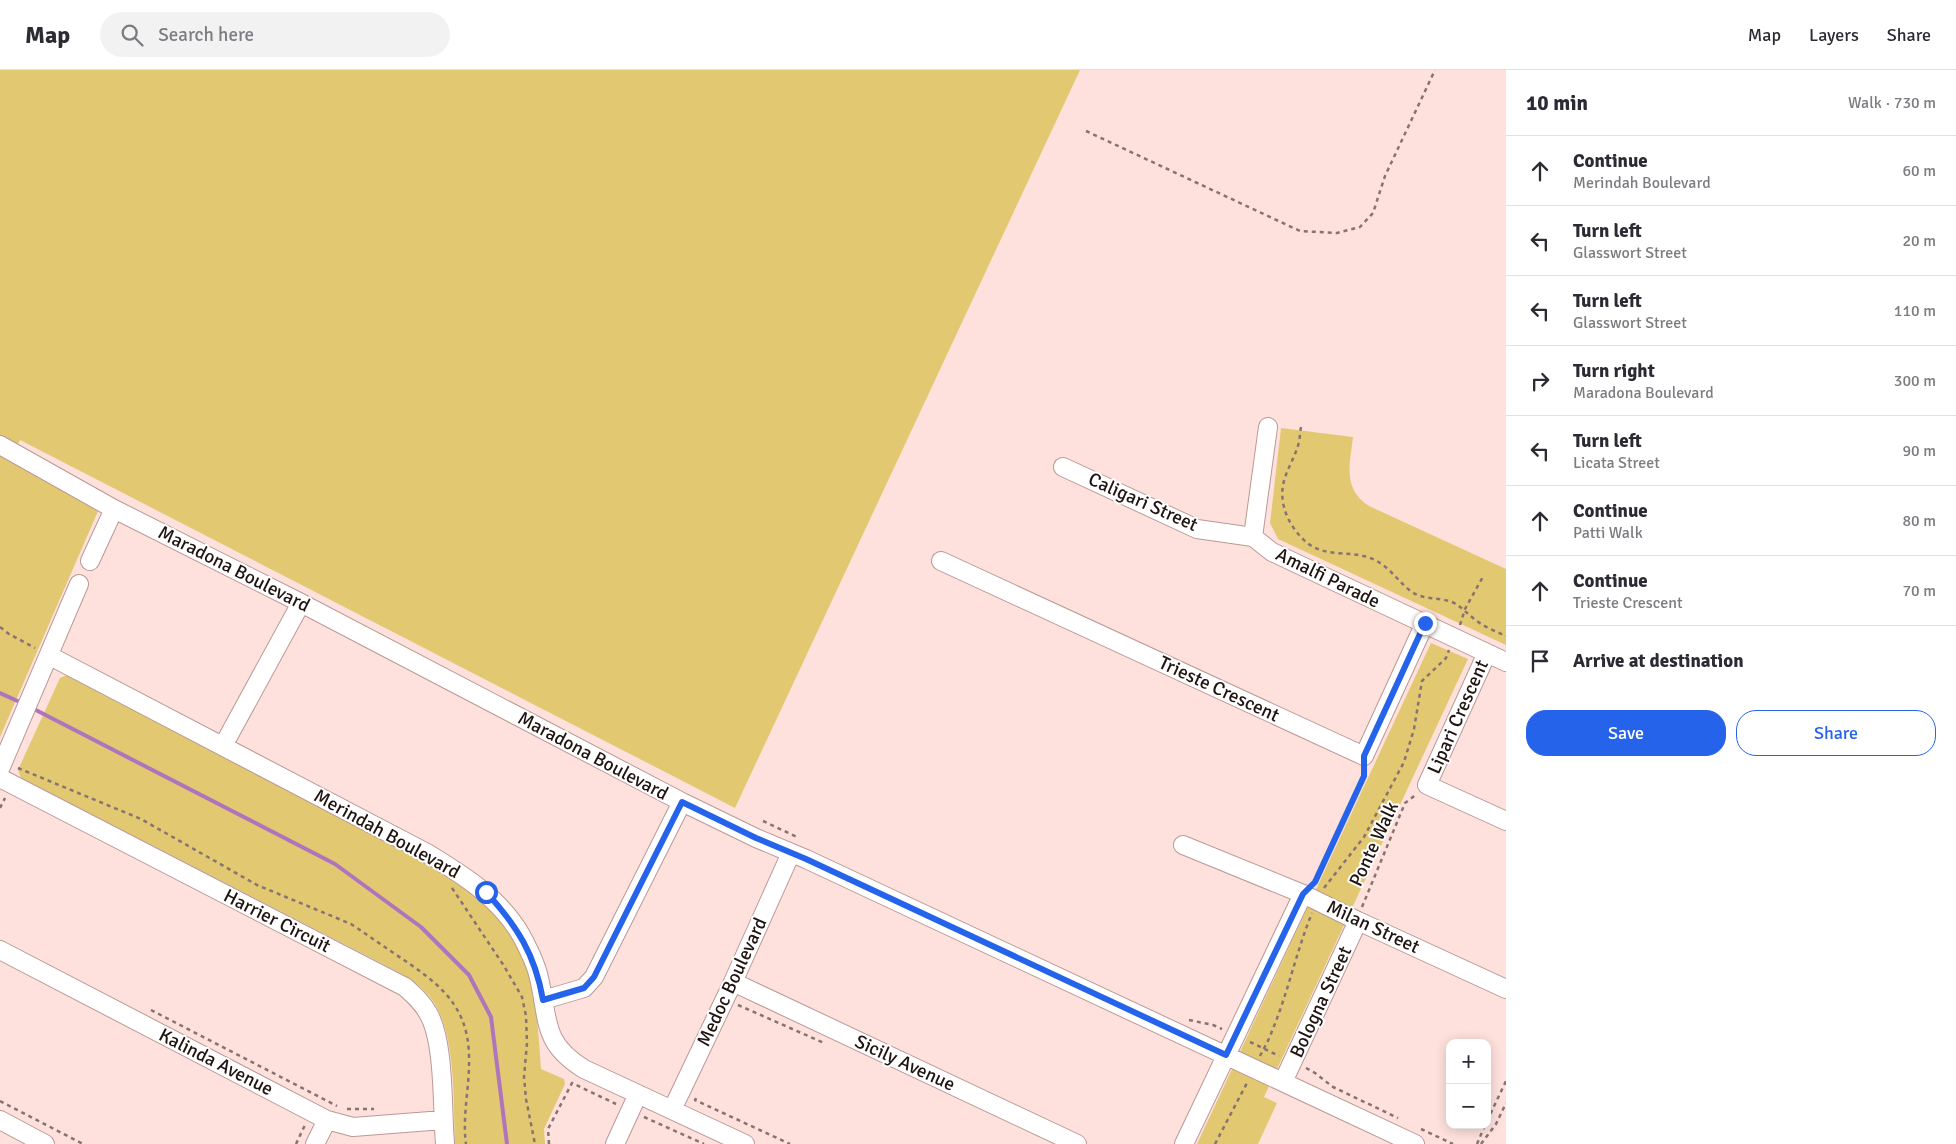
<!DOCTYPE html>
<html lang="en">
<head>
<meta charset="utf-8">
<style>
	:root { --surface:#fff; --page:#f2f2f3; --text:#2b2b33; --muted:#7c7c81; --line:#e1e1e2; --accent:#2563eb }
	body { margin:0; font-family:Signika,sans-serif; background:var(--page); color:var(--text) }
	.controls { position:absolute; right:15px; bottom:15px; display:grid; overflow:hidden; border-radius:10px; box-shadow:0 2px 12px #0003 }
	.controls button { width:45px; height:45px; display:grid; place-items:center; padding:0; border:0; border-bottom:1px solid var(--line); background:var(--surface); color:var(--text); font:25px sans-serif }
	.stop { position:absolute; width:15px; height:15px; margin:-11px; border:4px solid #2563eb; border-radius:50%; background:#fff }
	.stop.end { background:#2563eb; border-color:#fff; box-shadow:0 1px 5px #0008 }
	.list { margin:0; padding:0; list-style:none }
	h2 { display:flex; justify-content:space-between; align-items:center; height:65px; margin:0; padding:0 20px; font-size:21px }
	h2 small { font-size:16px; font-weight:400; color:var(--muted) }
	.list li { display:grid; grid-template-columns:32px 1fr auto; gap:15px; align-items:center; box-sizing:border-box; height:70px; padding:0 20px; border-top:1px solid var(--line) }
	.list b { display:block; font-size:19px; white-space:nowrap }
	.list p { margin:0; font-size:16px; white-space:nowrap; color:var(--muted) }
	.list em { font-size:16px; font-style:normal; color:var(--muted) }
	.actions { display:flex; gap:10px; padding:15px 20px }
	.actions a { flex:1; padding:11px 0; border:1px solid var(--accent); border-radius:20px; text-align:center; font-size:18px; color:var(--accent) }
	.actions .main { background:var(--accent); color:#fff }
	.icon { flex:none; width:28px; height:28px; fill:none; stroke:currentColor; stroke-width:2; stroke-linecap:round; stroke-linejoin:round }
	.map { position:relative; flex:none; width:1506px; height:1074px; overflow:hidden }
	header { display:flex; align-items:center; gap:30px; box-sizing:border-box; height:70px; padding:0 25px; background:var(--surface); border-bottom:1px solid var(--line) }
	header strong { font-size:24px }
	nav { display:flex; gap:28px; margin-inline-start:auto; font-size:18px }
	.search { width:350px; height:45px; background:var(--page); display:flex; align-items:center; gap:12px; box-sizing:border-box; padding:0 18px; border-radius:28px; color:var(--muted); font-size:19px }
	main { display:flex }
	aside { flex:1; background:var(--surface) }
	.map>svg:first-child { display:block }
	.green { fill:#e3c872 }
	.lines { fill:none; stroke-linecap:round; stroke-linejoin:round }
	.stream { stroke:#ae75bd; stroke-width:4 }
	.minor-casing { stroke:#ba9995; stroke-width:20 }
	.path { stroke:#877370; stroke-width:2.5; stroke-dasharray:4 4; stroke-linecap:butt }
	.minor { stroke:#fff; stroke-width:18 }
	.route { stroke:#2563eb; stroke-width:6 }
	.labels { text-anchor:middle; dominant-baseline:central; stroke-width:4; stroke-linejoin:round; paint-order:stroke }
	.street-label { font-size:19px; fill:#201412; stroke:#fff }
</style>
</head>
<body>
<header>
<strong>Map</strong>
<div class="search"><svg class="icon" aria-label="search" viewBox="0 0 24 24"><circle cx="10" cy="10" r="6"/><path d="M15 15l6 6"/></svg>Search here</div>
<nav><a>Map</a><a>Layers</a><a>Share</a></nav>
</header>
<main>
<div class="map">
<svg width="1506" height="1074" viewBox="0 0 1506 1074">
	<rect width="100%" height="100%" fill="#fee1dd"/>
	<!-- green -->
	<path class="green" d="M0,0H1080L735,738L20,370L14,383L102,432L0,667Z
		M1281,358L1353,367C1350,394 1342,418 1369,436L1506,499V575L1278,469L1270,453Z
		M1431,573L1468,589L1264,1027L1277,1033L1258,1074H1197Z
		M67,605L450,802C464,814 488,831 499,845C535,892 537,942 541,999L564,1009L565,1014L544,1059L545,1074H455C453,1033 457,960 430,927C418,912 400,903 383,894L21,708L18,700L60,608Z"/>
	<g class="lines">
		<!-- stream -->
		<path class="stream" d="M0,623L22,633
			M30,637L335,794L421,857L469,905L491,947L507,1074"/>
		<defs>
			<path id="minor" d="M1268,357L1253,467L1272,482L1506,592
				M0,375L114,439L301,533L682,732L756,768L806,789L1415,1074
				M1063,397L1197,459L1253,467
				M90,491L114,439
				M941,491L1364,686L1425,553
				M1487,583L1427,715L1506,751
				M50,586L427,783C463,805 500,828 521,865C528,878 536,893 539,908C549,951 542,973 584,999L745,1074
				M223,676L301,533
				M0,699L79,514
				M0,708L405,917C414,925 422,932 428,943C445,971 442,1040 445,1074
				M1183,775L1303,824L1358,851L1506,919
				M0,880L327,1050L353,1057L443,1050
				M733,912L1077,1074
				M543,930L584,918L594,907L682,732
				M1283,1012L1358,851
				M672,1040L733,912L791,783
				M0,1050L45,1074
				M315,1074L327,1050
				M615,1074L638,1024
				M1184,1074L1303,824"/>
		</defs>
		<!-- minor casing -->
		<use href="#minor" class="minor-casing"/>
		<!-- path -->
		<path class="path" d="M1086,61L1300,161L1337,163L1360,157L1373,143L1385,106L1435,0
			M1301,357C1300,362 1300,367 1299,372C1293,396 1277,409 1284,437C1287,450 1296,463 1306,472C1326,489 1353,479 1375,490C1392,499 1398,512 1412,522C1423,530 1439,527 1452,532C1461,536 1465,542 1473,548C1482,556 1495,561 1506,566
			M1460,555L1465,539L1484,505
			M0,557L9,564L35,578
			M18,698L141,749L257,815L351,854C366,864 380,874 395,884C435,911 468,932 469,986C470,1016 462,1045 466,1074
			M0,738L5,728
			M763,751L797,767
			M1314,813L1364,706V700
			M452,818L504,896L522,927L526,946L527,973L524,1007L526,1029L535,1074
			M1324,818L1364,767L1404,692L1414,659L1422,611L1446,588L1449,580
			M1362,837L1405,733L1417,724
			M738,935L824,973
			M151,940L337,1036
			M1189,950L1213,955L1222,959
			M1250,972L1279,986
			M1260,986C1264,978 1269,970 1272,961C1288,923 1296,882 1312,843
			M1306,998L1315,1003L1333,1017L1398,1048
			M696,1028L695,1030L790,1074
			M0,1031L83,1074
			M347,1039H374
			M644,1047L704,1074
			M1487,1051L1506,1011
			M1421,1059L1453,1074
			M296,1074L305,1055
			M549,1074L548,1059L572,1013L616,1034
			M1215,1074L1248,1011
			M1477,1074L1485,1055
			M1481,1074L1496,1054L1506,1033"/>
		<!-- minor -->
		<use href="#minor" class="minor"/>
	</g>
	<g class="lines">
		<!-- route -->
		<path class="route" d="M486,822C517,856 535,884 543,930L584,918L594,907L682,732L756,768L806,789L1226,985L1303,824L1315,812L1364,706V686L1425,553"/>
	</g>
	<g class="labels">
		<!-- street labels -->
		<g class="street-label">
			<text transform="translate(1143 432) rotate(24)">Caligari Street</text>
			<text transform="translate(234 499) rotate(27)">Maradona Boulevard</text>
			<text transform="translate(1328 508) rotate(26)">Amalfi Parade</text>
			<text transform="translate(1219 619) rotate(25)">Trieste Crescent</text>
			<text transform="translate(1458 647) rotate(-66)">Lipari Crescent</text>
			<text transform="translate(593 686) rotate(28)">Maradona Boulevard</text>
			<text transform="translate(387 764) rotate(29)">Merindah Boulevard</text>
			<text transform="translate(1374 774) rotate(-65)">Ponte Walk</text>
			<text transform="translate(277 851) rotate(27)">Harrier Circuit</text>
			<text transform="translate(1373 857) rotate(25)">Milan Street</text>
			<text transform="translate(732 912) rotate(-65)">Medoc Boulevard</text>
			<text transform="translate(1321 932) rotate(-65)">Bologna Street</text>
			<text transform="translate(216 992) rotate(27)">Kalinda Avenue</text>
			<text transform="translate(905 993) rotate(25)">Sicily Avenue</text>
		</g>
	</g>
</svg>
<div class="controls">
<button>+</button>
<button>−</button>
</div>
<div class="stop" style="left:486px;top:822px"></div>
<div class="stop end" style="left:1425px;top:553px"></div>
</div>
<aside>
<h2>10 min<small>Walk · 730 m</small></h2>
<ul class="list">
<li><svg class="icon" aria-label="ahead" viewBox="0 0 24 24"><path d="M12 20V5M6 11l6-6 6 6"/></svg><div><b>Continue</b><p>Merindah Boulevard</p></div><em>60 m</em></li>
<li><svg class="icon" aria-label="left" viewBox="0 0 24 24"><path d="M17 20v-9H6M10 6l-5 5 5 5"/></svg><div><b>Turn left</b><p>Glasswort Street</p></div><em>20 m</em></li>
<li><svg class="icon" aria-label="left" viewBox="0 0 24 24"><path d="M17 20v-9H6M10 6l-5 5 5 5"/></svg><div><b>Turn left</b><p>Glasswort Street</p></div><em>110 m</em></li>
<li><svg class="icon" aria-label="right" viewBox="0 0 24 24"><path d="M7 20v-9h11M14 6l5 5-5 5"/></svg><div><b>Turn right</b><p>Maradona Boulevard</p></div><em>300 m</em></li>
<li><svg class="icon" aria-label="left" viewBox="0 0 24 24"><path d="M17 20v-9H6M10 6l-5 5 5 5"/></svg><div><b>Turn left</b><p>Licata Street</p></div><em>90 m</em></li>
<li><svg class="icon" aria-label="ahead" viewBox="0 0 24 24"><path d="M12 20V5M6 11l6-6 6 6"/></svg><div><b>Continue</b><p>Patti Walk</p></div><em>80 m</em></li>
<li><svg class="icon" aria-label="ahead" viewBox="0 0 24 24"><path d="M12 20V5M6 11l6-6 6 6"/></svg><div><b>Continue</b><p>Trieste Crescent</p></div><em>70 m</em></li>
<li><svg class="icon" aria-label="arrive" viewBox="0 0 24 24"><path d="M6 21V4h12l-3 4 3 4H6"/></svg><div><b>Arrive at destination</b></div></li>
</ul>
<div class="actions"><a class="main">Save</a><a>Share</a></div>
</aside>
</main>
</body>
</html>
